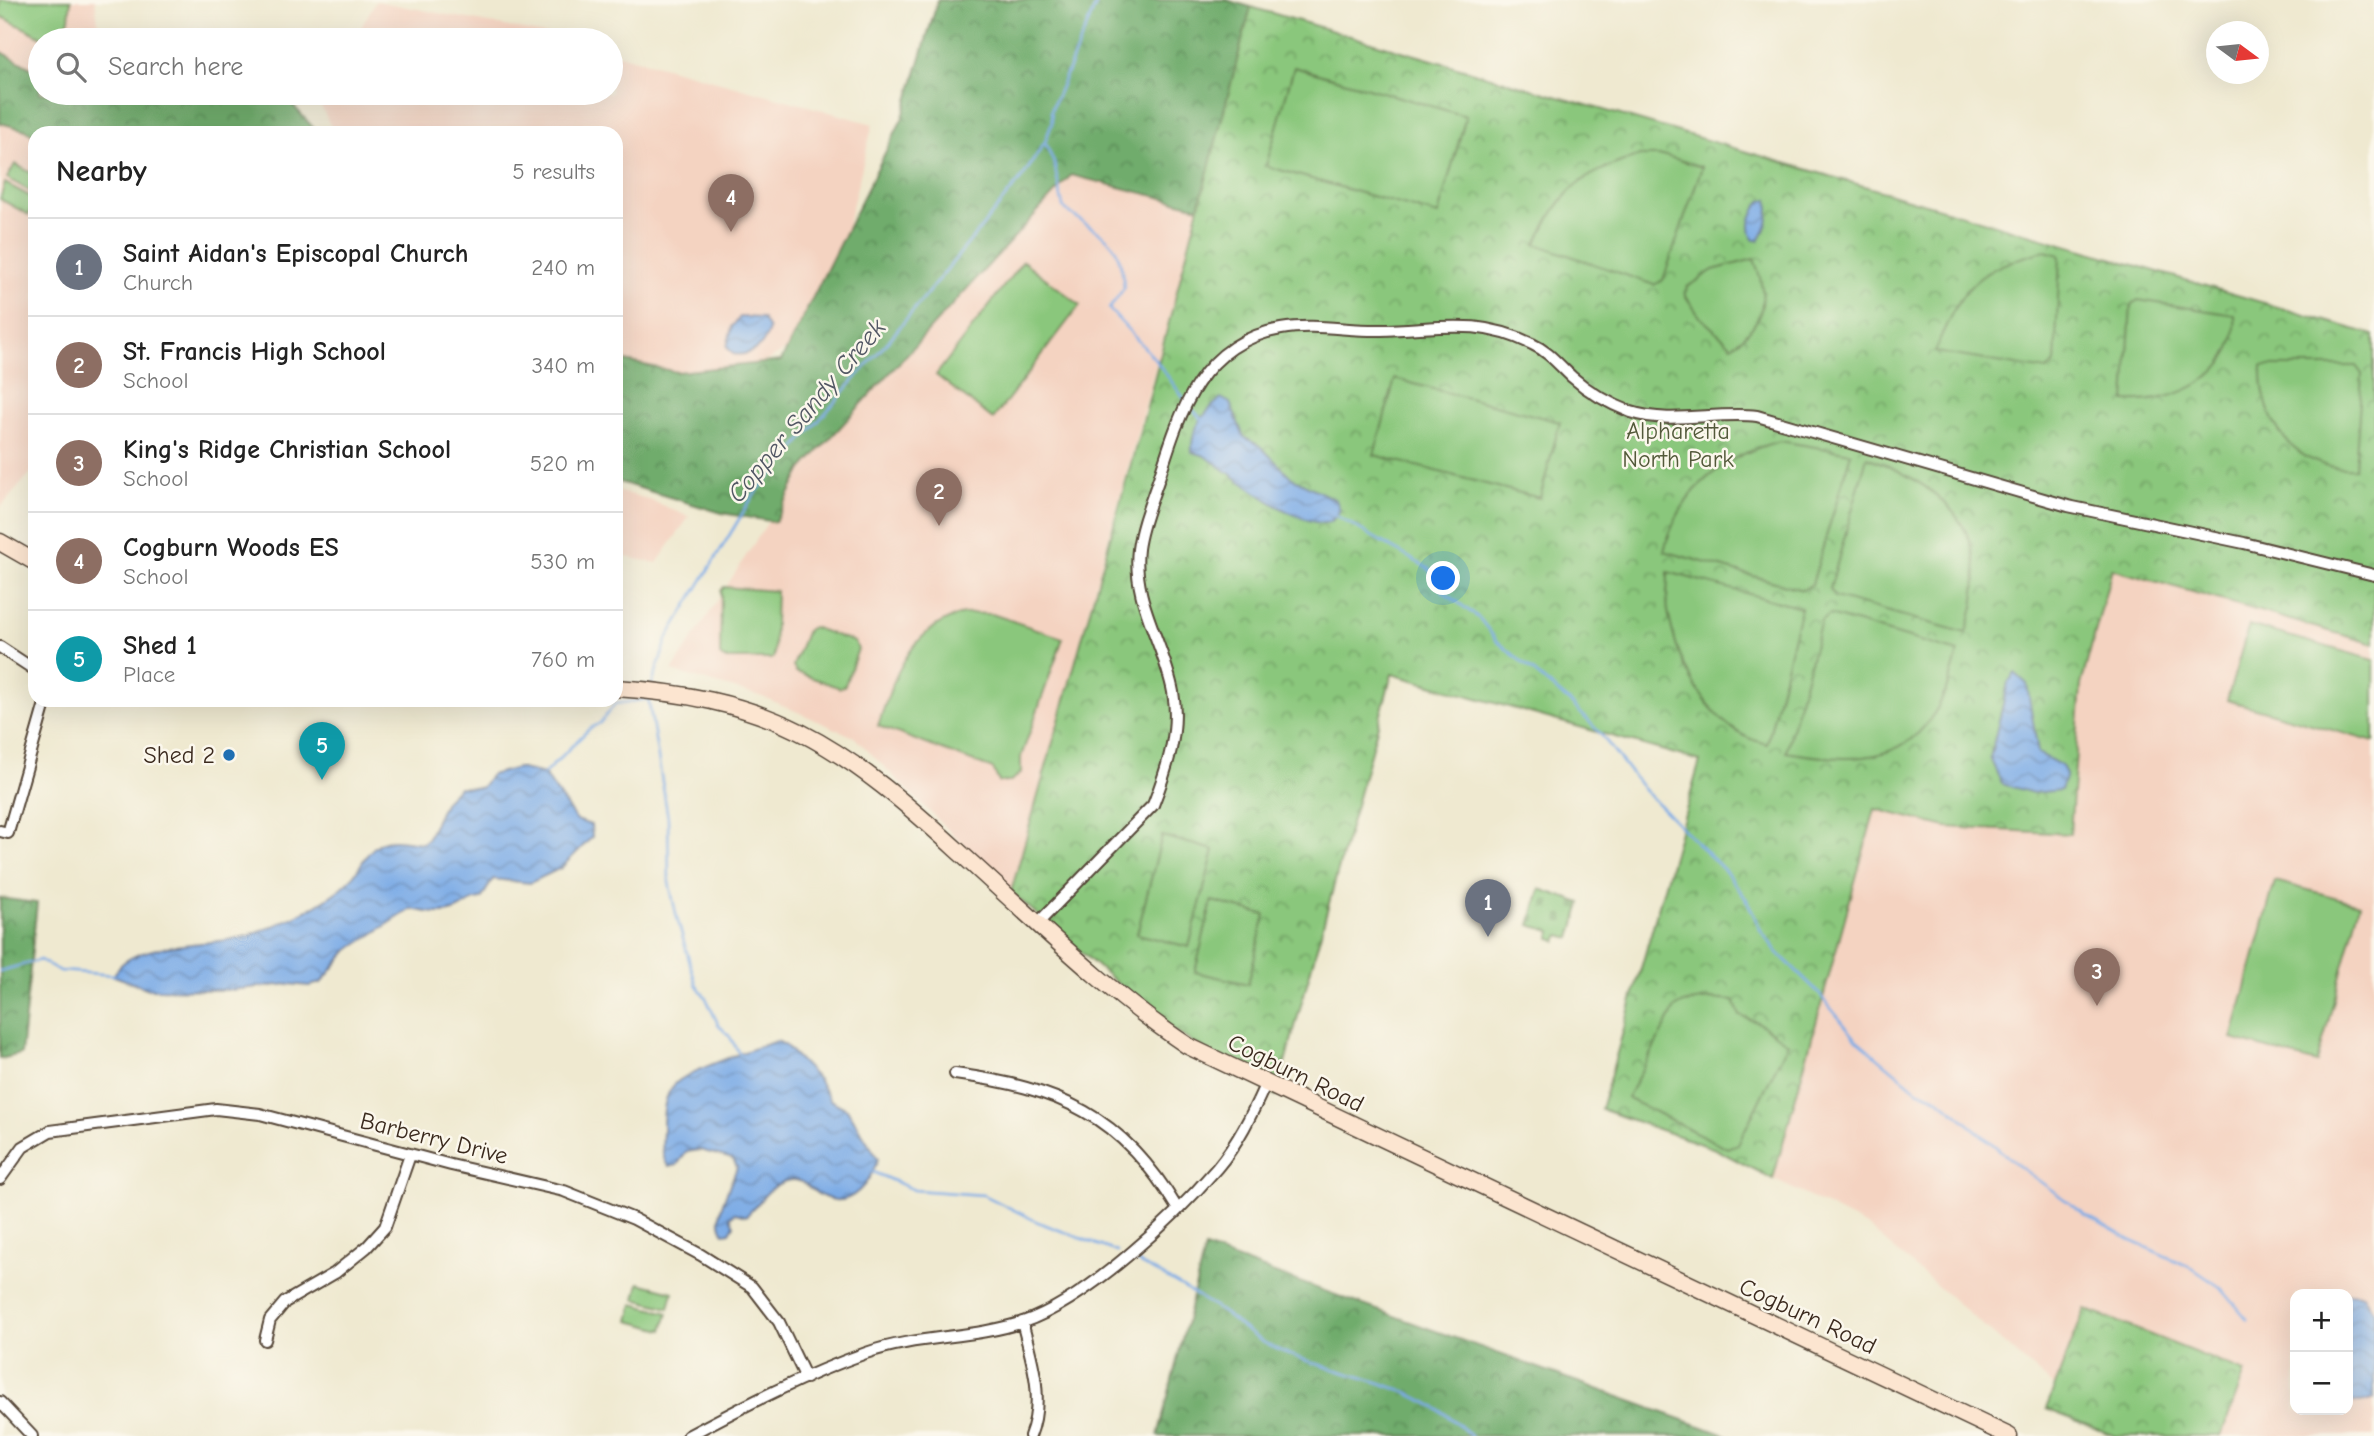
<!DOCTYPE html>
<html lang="en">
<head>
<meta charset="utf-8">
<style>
	:root { --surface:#fff; --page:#f6f6f6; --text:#222; --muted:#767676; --line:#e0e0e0; --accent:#1f6fb2 }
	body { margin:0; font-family:"Comic Neue",sans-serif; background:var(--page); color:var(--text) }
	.controls { position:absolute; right:21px; bottom:21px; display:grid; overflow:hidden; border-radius:14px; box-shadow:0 7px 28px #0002 }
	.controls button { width:63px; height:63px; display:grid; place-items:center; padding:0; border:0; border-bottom:2px solid var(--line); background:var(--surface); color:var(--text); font:35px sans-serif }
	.compass { position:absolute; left:2206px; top:21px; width:63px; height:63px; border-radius:50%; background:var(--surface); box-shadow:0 7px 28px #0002; rotate:105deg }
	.you { position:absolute; left:1444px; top:579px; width:24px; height:24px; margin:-18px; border:5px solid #fff; border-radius:50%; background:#1a73e8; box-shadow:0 0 0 10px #1a73e833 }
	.badge { display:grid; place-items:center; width:46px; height:46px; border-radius:50%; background:var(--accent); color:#fff; font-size:23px; font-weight:700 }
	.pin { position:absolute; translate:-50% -58px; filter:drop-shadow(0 2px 4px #0008) }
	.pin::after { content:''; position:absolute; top:37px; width:24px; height:21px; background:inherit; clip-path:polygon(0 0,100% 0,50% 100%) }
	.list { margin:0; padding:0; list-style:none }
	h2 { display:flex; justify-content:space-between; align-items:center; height:91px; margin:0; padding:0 28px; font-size:30px }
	h2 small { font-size:23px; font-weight:400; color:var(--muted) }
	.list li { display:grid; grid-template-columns:46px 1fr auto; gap:21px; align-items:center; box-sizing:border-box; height:98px; padding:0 28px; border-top:2px solid var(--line) }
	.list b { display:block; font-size:26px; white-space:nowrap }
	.list p { margin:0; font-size:23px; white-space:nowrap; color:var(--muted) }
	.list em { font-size:23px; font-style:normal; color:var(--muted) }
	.icon { flex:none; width:38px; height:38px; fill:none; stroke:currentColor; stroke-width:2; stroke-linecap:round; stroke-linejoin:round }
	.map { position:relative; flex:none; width:2374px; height:1436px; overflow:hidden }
	.search { position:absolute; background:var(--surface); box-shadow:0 7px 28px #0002; left:28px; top:28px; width:595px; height:77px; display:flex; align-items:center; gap:18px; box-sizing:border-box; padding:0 24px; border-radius:38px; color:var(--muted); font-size:26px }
	.panel { position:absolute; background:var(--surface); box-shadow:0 7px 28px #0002; left:28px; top:126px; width:595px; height:581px; border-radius:21px }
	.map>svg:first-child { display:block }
	.built { fill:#f4d3c1; fill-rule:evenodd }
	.forest { fill:url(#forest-crowns); stroke:#556b45; stroke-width:2 }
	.cemetery { fill:url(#cemetery-stones); stroke:#62784d; stroke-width:2 }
	.park { fill:url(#park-crowns); stroke:#62784d; stroke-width:2 }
	.pitch { fill:#8ac77c; stroke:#62784d; stroke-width:2 }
	.water { fill:url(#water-waves); stroke:#5c6a82; stroke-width:2 }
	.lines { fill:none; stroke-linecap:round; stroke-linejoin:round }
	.stream { stroke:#7cabe6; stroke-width:2.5 }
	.street-casing { stroke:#564739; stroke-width:14 }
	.secondary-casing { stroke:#564739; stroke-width:19 }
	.street { stroke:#fff; stroke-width:10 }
	.secondary { stroke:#fce5d0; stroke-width:16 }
	.poi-dot { fill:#1f6fb2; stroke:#fbf7ec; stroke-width:2.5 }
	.labels { text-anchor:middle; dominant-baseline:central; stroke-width:5; stroke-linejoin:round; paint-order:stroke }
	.park-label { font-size:24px; fill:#53593a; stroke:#fbf7ec }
	.poi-label { font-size:24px; fill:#3b2a1e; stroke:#fbf7ec; text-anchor:end }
	.street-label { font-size:24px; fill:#3b2a1e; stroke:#fbf7ec }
	.water-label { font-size:26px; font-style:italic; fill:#525764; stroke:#fbf7ec }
</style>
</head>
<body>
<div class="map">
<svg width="2374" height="1436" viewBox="0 0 2374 1436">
	<defs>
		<pattern id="forest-crowns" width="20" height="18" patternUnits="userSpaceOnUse" patternTransform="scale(1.75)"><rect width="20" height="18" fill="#6fac6c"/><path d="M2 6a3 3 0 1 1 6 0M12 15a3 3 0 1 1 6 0" fill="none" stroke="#5c8c58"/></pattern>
		<pattern id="cemetery-stones" width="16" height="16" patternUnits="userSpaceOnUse" patternTransform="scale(1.75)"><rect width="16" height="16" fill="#8ac77c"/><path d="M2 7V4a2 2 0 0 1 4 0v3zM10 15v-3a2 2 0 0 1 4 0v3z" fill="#72a265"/></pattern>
		<pattern id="park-crowns" width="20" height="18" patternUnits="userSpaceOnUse" patternTransform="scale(1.75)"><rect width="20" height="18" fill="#8ac77c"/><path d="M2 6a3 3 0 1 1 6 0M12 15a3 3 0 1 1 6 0" fill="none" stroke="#72a265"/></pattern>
		<pattern id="water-waves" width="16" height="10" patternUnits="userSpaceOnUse" patternTransform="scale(1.75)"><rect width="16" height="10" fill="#7cabe6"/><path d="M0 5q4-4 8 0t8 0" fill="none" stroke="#678bba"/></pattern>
	</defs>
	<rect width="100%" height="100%" fill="#fbf7ec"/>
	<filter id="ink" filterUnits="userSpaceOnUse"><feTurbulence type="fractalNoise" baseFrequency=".0143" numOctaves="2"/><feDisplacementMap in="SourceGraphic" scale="14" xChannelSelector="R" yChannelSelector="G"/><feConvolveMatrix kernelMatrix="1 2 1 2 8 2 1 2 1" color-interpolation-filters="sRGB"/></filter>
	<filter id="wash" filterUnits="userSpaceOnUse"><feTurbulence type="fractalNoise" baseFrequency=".00686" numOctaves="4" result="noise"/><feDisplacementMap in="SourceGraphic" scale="28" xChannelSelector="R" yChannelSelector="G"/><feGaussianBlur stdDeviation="1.57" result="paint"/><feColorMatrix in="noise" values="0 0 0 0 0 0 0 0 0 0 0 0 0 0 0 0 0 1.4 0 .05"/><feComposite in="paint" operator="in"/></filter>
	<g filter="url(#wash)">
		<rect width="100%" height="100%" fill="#efe9d0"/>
		<!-- built -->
		<path class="built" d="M0,0H95L100,40H40V93L35,133V468L0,508Z
			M376,1L549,35L569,40H354Z
			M611,52L873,124L820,332L704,394L616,369V133H334L319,102L324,93H611Z
			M1071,175L1199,207L1011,892L854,737L766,698L672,671L804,466Z
			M616,491L648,499L689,517L657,563L616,555Z
			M2112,569L2374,644V1436H2112L1867,1226L1773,1179L1875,808L1946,827L2070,834L2081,685ZM2295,1294H2348V1410H2295Z"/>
		<!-- forest -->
		<path class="forest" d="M938,0H1226L1251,7L1199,207L1071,175L802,469L775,522L722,513L616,481V359L677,372L781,361L903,117Z
			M0,51L40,73V93H282L318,133H35V137L26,130L0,123Z
			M0,898L37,903L21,1054L0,1059Z
			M1205,1248L1728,1436H1158Z"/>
		<!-- cemetery -->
		<path class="cemetery" d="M1540,889L1581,903L1571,938L1560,935L1557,941L1550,938L1551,931L1530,925Z"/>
		<!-- park -->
		<path class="park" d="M1251,7L2374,335V644L2112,569L2081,685L2070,834L1946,827L1875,809L1773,1179L1715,1149L1601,1109L1700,761L1392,674L1276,1096L1167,1026L1011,892L1146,410Z
			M2085,1309L2245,1372L2221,1436H2115L2046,1409Z"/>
		<!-- pitch -->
		<path class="pitch" d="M0,0H71L69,19L61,40H48L0,16Z
			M1294,67L1466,116L1438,215L1266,166Z
			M1638,156H1666L1702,167L1663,280L1654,285L1536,244C1564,187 1579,176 1638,156Z
			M15,164L35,175V194L7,178Z
			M5,183L35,199L29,215L0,199Z
			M2045,251L2060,255L2055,363L2047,370L1935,352C1960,287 1976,268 2045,251Z
			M1754,259C1769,297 1766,322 1732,346L1700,317L1685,295L1687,287L1713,270Z
			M1023,261L1080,305L993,419L936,375Z
			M2138,300L2235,315C2240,376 2175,404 2125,401L2131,305Z
			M2262,366H2356L2362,374L2355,468C2295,471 2260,422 2262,366Z
			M1395,379L1560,422L1540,498L1374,455Z
			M1780,441L1851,453L1812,584L1803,590L1664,551C1680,490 1722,456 1780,441Z
			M1867,457C1953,490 1997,539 1966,633L1835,597L1830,589Z
			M1668,572L1801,608L1767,744C1710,732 1677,663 1668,611C1666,599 1668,585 1668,572Z
			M724,587L776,591L774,656L772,659H724L720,656L721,591Z
			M992,614L1063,638L1021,757V773L1009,782H999L993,769L878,726C893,680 908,631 959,615C969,612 982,614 992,614Z
			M1830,615L1958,652C1933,754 1884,769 1786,752L1821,621Z
			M2249,625L2374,660V742L2227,700Z
			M812,627L855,642L858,649L845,685L840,688L796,672L793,666L807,630Z
			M1162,836L1214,850L1189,947L1137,934Z
			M2275,881L2360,904L2317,1063L2232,1039Z
			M1212,901L1265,915L1248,984L1195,972Z
			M1709,999L1734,1001L1740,1016L1757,1022L1788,1043L1738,1144L1727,1148L1627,1098L1675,1008L1684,1003Z
			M639,1283L673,1292L669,1308L635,1299Z
			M633,1304L668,1313L663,1330L629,1321Z"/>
		<!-- water -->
		<path class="water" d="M1768,199C1771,215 1767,228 1759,241L1753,239C1746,224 1752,213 1761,201Z
			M740,317L762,318L769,329C766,345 750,357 733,354L727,347L732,327Z
			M1221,398L1230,403L1244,437L1260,446L1292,478L1336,500L1340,510C1336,516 1332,523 1324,523C1286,521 1235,475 1203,455L1192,452C1190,429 1205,412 1221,398Z
			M2015,673L2027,684L2038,753L2062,766L2066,774L2061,790L2033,793L2002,784L1990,758L2008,683Z
			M517,768L544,774L576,820L591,825L592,837L561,868L530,883L493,879L481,899C469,900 466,906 456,910C441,916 426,912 411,909L347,951L321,983L309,986L289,984L229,990L149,989L114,976C125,939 216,947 247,936C281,924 319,908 346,884C360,872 364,852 380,843C392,837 409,842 422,843L427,840L445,801L459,787L481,788L491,775Z
			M777,1041L785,1045L818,1079L830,1100L847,1109L878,1159C871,1180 852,1210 824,1197C809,1191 804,1176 786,1181C769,1185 759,1204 746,1216L735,1213L730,1217L734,1225L730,1232L724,1233C711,1217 732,1184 737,1167L733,1159L700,1150L686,1152L677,1165L669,1167C661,1158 662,1144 663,1131C663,1115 663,1096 675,1084C687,1071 757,1047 777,1041Z
			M2355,1293L2363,1295L2374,1312V1399C2366,1403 2355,1405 2348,1399L2347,1294Z"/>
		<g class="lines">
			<!-- stream -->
			<path class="stream" d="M1045,142L1054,163L1063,207C1102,241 1119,228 1124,288L1109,309L1154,358L1186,401
				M1189,406L1202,419
				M1335,515L1429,569L1444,592L1480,619L1497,641L1572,704L1599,732L1644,790L1726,872L1747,900L1761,931L1778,953L1815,989L1858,1041L1917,1090L1939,1099L2020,1167L2086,1215L2132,1241L2192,1268L2220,1287L2248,1320
				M652,684L668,637L753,496L890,339L1024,175L1045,142L1052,123L1051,110L1098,0
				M648,697L668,818L669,882L677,918L696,984L706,998L718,1024L730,1037L740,1055
				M544,774L589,729L600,723L615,704L648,699
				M0,971L40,960L60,971L115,975
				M873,1172L914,1190L984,1195L1038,1222L1117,1252
				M1131,1259C1162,1275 1194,1293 1223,1313C1238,1324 1252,1337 1270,1346C1341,1380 1412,1376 1471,1436"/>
		</g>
	</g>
	<g filter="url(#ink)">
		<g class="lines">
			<defs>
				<path id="street" d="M0,647L35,670
					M0,831L8,833L46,700
					M1038,923L1153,805C1167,769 1180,731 1173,692C1164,643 1132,601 1138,549C1141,525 1151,502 1159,478C1180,411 1201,343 1281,329C1315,323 1348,331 1381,330C1439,329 1476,317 1532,344C1548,351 1559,365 1572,377C1589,392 1610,404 1631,412C1671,425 1716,411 1757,416L2068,506L2244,543L2374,575
					M955,1074C1059,1088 1122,1115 1177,1208
					M0,1179L23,1147L50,1131L216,1109L260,1114L451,1165L564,1191L634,1219L701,1255L752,1287L779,1322L806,1378
					M1022,1322C1032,1360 1045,1399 1030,1436
					M265,1340L270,1320L285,1302L335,1273L367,1247L385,1227L410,1155
					M0,1402L32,1436
					M688,1436C746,1405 804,1375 866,1353C917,1335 972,1339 1023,1322C1086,1301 1174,1218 1217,1168C1238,1143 1252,1114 1265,1085"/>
				<path id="secondary" d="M0,542L35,562
					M616,688C681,692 742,703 800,732C859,762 909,806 957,850C1032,917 1104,990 1188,1046L2009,1436"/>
			</defs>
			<!-- street casing -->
			<use href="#street" class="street-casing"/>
			<!-- secondary casing -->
			<use href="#secondary" class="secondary-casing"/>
			<!-- street -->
			<use href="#street" class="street"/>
			<!-- secondary -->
			<use href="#secondary" class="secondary"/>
		</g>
	</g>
	<!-- markers -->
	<circle class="poi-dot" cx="229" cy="755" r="7"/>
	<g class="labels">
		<!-- park labels -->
		<g class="park-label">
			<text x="1678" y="431">Alpharetta<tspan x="1678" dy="28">North Park</tspan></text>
		</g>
		<!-- poi labels -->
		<g class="poi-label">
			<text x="215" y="755">Shed 2</text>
		</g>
		<!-- street labels -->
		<g class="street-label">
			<text transform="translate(1296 1073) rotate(26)">Cogburn Road</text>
			<text transform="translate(434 1138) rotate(14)">Barberry Drive</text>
			<text transform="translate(1808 1316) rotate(25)">Cogburn Road</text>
		</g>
		<!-- water labels -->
		<g class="water-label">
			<text transform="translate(807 411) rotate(-50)">Copper Sandy Creek</text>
		</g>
	</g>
</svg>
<div class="controls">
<button>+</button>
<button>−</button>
</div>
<svg class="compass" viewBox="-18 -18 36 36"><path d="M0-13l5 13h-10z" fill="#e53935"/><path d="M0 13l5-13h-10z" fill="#767676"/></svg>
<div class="you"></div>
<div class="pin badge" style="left:1488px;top:937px;background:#6b7280">1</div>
<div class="pin badge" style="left:939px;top:526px;background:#8d6e63">2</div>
<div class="pin badge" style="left:2097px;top:1006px;background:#8d6e63">3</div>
<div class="pin badge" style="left:731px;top:232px;background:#8d6e63">4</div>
<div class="pin badge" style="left:322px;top:780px;background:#0f9aa8">5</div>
<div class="search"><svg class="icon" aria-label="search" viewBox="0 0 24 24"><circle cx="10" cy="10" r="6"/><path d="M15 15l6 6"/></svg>Search here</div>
<section class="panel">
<h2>Nearby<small>5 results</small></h2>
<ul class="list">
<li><span class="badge" style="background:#6b7280">1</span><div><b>Saint Aidan's Episcopal Church</b><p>Church</p></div><em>240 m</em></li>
<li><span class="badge" style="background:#8d6e63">2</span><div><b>St. Francis High School</b><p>School</p></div><em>340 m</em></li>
<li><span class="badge" style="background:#8d6e63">3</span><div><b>King's Ridge Christian School</b><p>School</p></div><em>520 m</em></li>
<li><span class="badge" style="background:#8d6e63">4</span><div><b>Cogburn Woods ES</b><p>School</p></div><em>530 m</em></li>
<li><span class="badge" style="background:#0f9aa8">5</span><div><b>Shed 1</b><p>Place</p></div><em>760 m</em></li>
</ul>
</section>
</div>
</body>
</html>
